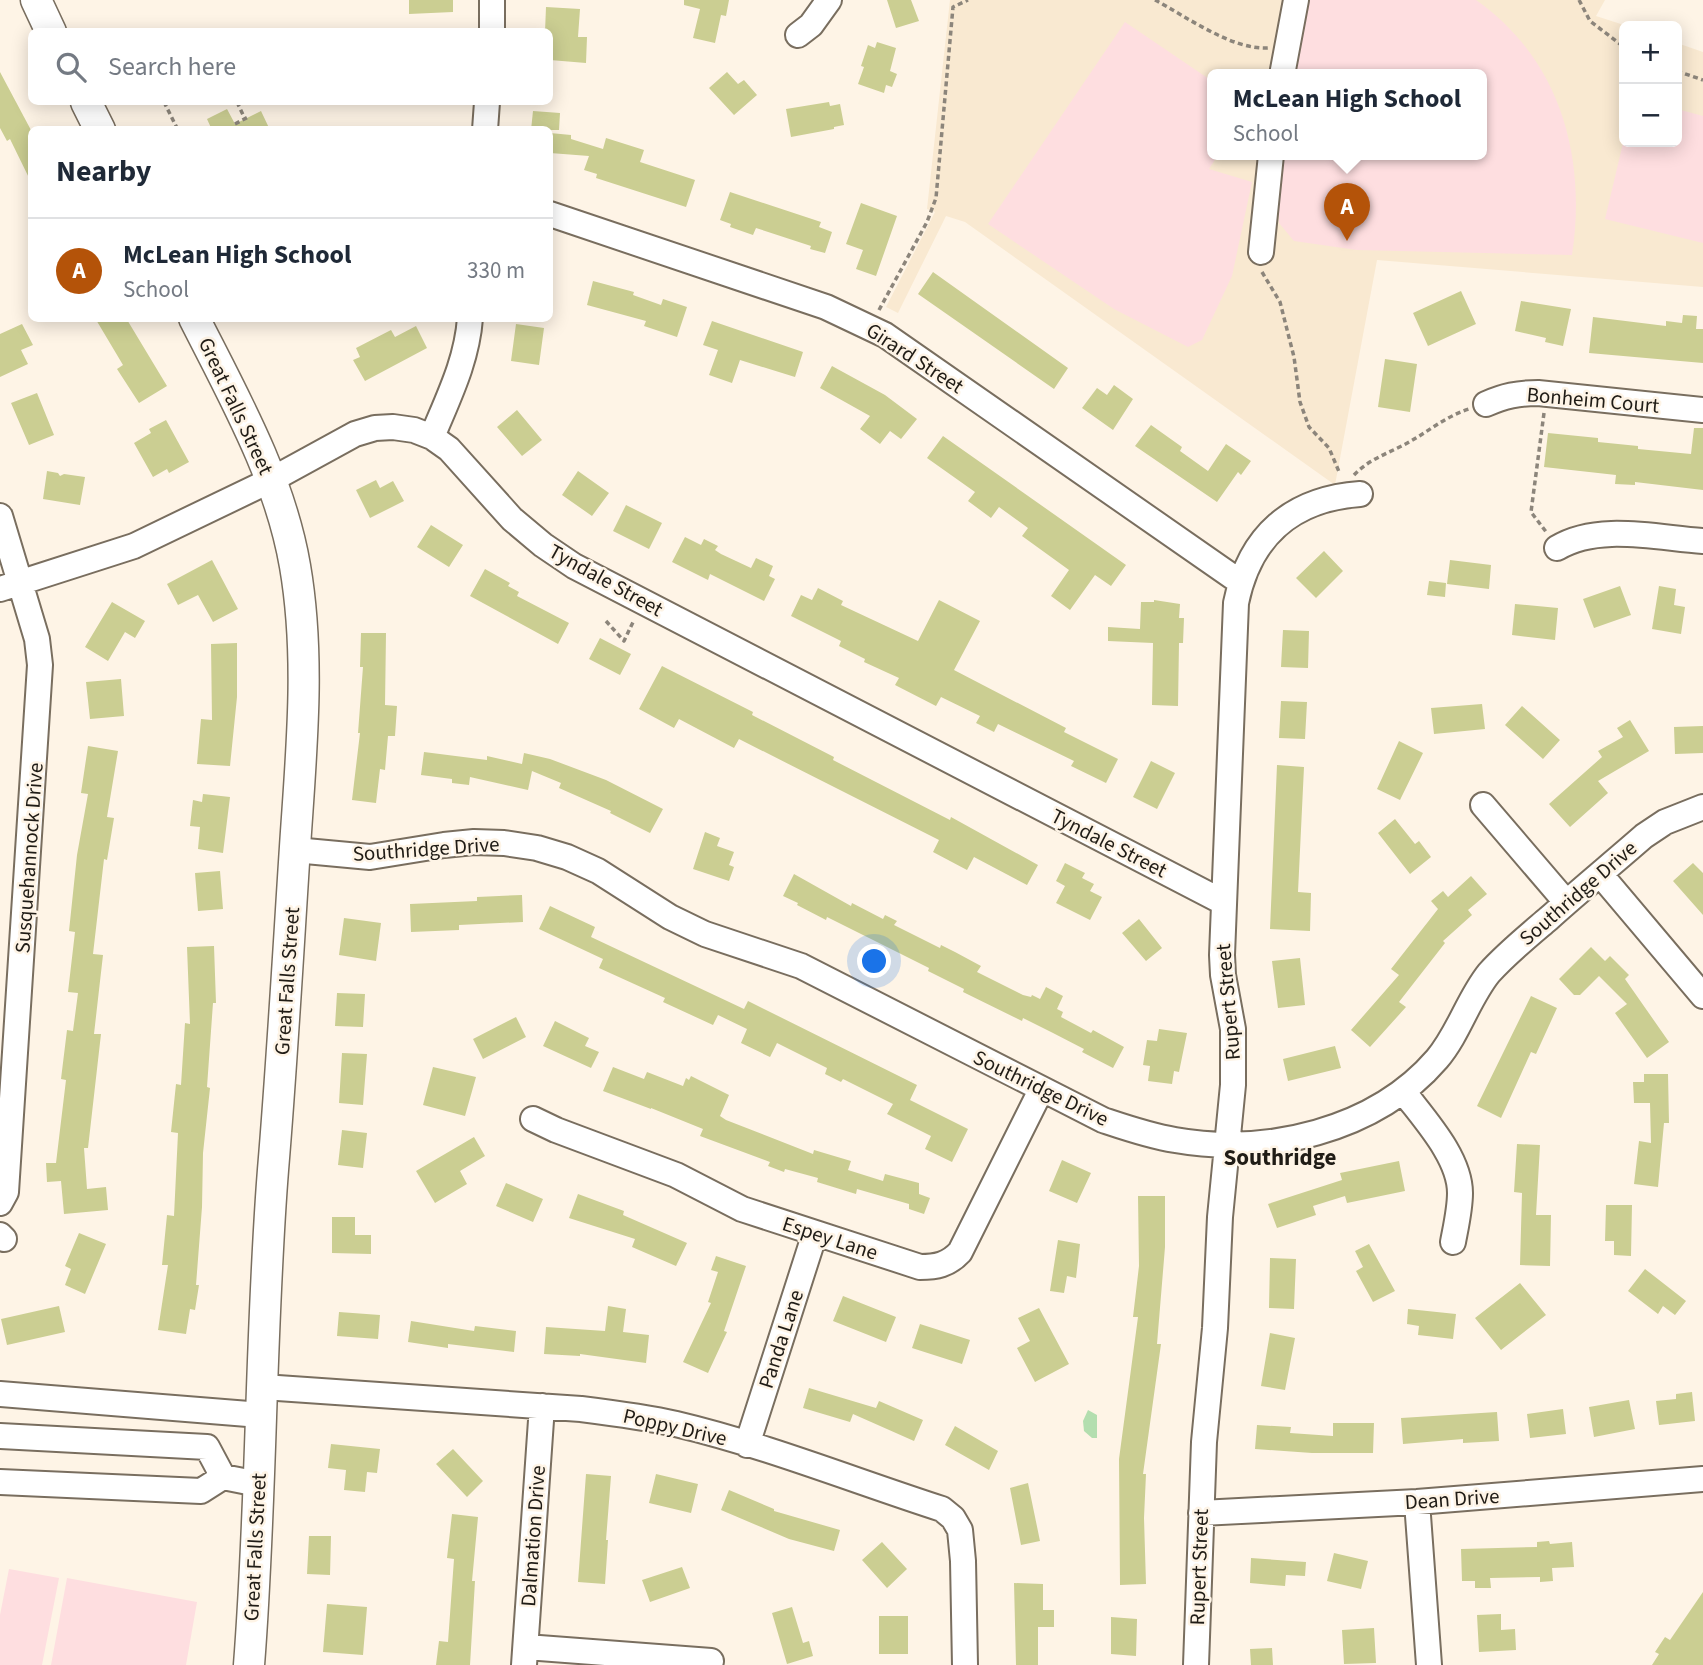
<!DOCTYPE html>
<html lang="en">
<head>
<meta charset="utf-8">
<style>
	:root { --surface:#fff; --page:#f2f2f3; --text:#1f2937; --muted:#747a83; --line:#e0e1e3; --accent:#b45309 }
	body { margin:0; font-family:"Source Sans 3",sans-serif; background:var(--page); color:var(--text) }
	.controls { position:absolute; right:21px; top:21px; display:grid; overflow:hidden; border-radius:10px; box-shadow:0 4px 18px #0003 }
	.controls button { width:63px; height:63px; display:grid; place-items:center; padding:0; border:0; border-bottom:2px solid var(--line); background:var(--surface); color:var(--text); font:35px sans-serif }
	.you { position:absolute; left:875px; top:962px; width:24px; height:24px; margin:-18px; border:5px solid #fff; border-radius:50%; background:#1a73e8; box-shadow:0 0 0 10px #1a73e833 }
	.badge { display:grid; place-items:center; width:46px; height:46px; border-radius:50%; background:var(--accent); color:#fff; font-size:23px; font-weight:700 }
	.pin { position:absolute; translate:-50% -58px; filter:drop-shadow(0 2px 4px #0008) }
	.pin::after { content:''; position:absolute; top:37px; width:24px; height:21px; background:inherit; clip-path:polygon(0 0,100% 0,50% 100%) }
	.popup { position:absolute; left:1207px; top:69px; width:280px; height:91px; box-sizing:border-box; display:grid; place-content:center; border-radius:10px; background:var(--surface); filter:drop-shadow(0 2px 5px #0005); font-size:23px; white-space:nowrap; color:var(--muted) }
	.popup b { font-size:26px; color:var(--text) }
	.popup::after { content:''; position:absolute; left:50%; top:100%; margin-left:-14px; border:14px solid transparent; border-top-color:var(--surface) }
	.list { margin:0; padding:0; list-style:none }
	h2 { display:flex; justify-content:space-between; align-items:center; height:91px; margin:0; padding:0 28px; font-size:30px }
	h2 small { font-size:23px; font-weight:400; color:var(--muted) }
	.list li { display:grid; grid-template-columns:46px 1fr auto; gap:21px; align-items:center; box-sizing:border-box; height:105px; padding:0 28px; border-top:2px solid var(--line) }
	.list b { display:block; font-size:26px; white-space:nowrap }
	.list p { margin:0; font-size:23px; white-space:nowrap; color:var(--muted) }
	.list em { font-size:23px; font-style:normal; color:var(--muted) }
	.icon { flex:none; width:38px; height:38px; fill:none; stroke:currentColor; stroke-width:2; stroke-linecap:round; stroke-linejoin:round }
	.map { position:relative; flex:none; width:1703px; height:1665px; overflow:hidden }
	.search { position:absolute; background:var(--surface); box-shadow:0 4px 18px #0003; left:28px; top:28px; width:525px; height:77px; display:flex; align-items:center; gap:18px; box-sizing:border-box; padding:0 24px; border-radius:10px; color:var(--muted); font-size:26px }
	.panel { position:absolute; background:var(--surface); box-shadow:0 4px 18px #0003; left:28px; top:126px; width:525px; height:196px; border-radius:10px }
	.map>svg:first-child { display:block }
	.built { fill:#f9e9d1; fill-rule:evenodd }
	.green { fill:#fedee0 }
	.water { fill:#b3deaf }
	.building { fill:#cbce92 }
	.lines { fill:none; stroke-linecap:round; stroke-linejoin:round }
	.minor-casing { stroke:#796e5f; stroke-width:28 }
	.major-casing { stroke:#796e5f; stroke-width:33 }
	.path { stroke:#8c857b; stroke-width:3.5; stroke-dasharray:5 3.5; stroke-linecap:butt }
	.minor { stroke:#fff; stroke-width:24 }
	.major { stroke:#fff; stroke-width:30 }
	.labels { text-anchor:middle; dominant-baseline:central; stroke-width:5; stroke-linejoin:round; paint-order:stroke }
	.street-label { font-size:21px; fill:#201c16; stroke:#fef4e6 }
	.neighbourhood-label { font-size:23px; font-weight:bold; fill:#201c16; stroke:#fef4e6 }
</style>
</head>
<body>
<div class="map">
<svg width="1703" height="1665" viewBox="0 0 1703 1665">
	<rect width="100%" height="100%" fill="#fef4e6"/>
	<!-- built -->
	<path class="built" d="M950,0H1605L1596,16L1627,26H1624V142H1677V43L1703,52V287L1377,260L1335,485L965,222L946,216L898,313L886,307L935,212L927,209ZM1212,75H1482V155H1212Z"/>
	<!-- green -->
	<path class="green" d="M1303,0H1476C1560,59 1587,157 1572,255L1357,250L1294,241L1279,223L1278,155H1482V75H1291Z
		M1125,22L1212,81V155H1218L1209,169L1252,182L1232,276L1202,340L1188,347L1114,309L988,224Z
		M1677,109L1703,116V243L1605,219L1624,139V142H1677Z
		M9,1569L59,1578L42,1665H0V1615Z
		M67,1578L197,1602L186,1665H51Z"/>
	<!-- water -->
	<path class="water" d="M1088,1410L1097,1415V1438H1092L1084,1431L1083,1421Z"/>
	<!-- building -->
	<path class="building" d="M409,0H453V12L409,14Z
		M684,0H729L726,16L721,15L715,43L693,38L700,9L684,5Z
		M887,0H911L919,21L896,28Z
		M546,7L580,9L578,37H587L586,63L550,60V32H545Z
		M877,42L896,48L890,71L897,74L892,87L886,85L884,93L858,84L864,67L861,66L868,45L875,48Z
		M0,72L32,132V184L10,139L7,141L0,128Z
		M727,72L738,84L744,80L757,95L734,115L709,88Z
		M829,102L830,106L840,104L844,125L834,127V129L791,137L786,109Z
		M227,109L235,124L261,111L270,130H212L207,119Z
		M533,111L560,113L559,130H531Z
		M550,133L571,135V139L603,149L606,138L644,150L640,162L695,180L686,207L596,178L597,174L584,170L589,156L550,153Z
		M730,192L821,222L819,227L832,232L825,253L810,249L811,246L756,228L753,235L730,227L731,224L720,220Z
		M861,203L897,216L876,276L856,269L863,250L846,244Z
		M933,272L1068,368L1054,389L918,294Z
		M593,281L634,292L633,295L661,305L663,299L687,307L677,337L644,326L646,321L587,305Z
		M1461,291L1476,324L1428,346L1413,313Z
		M1521,301L1571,309L1563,346L1545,342L1546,338L1515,331Z
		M1683,315L1697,316L1696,329H1703V363L1589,353L1593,317L1666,326V321L1682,323Z
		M95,318H126L167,386L139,403L117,369L123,365Z
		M712,321L803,352L795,377L740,360L732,383L709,375L718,350L703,345Z
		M22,324L33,345L21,350L28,364L0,377V334Z
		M516,324L544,328L539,365L511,361Z
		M416,326L427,348L365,381L353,360L360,357L356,348L391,330L395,337Z
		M1385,359L1417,364L1410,412L1378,407Z
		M832,366L885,395L917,419L901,439L890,431L880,444L860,429L870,416L820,388Z
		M1114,385L1133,399L1113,430L1082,408L1097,388L1107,395Z
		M37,393L54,435L29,445L11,403Z
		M517,410L542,440L522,456L497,427Z
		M166,420L189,462L169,473L167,469L153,477L134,443L151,433L149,429Z
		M1151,425L1182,447L1180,451L1208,471L1226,444L1251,461L1241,475L1238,472L1217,502L1135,446Z
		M1694,428H1703V490L1635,482V485L1615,484L1616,475L1544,467L1548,433L1598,438V442L1638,446V449L1691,454Z
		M943,436L1126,565L1111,586L1095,575L1070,610L1051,596L1069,570L1022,536L1028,528L999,507L991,518L968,501L975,492L927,458Z
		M47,471L58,473L60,476L64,474L85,477L80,505L43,499Z
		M578,471L609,493L592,516L562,495Z
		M376,480L380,488L393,481L404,501L370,518L356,490Z
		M626,505L662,523L649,549L613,531Z
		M431,525L463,545L449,567L417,547Z
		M685,537L701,545L704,539L718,546L715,550L721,554L751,568L756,558L773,566L769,576L775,579L764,601L710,574L708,580L672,562Z
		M1324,551L1343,571L1316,598L1296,578Z
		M212,560L238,609L213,622L198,595L178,605L167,584Z
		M1450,560L1491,565L1489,589L1447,584Z
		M485,569L510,583L508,586L519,592L517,596L569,623L558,644L470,596Z
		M1429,581L1446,583L1445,597L1427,595Z
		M1620,586L1631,615L1594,628L1583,599Z
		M1659,586L1676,589L1674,605L1685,607L1681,634L1652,629Z
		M818,588L843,601L841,605L918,641L939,600L980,621L954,670L1066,728L1064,732L1118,759L1106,783L1071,766L1074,761L998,724L994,732L976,723L980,716L941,697L936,706L895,685L899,678L864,662L865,659L839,646L841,641L791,616L801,595L812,600Z
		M1154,600L1180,604L1179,618H1184L1183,643H1179L1178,706L1152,705L1153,643L1108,641V627L1140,629L1141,602H1154Z
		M112,602L145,621L135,638L125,632L108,661L85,647Z
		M1515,604L1558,608L1555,640L1512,635Z
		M1283,630L1309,631L1308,668L1281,667Z
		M361,633H386L385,705L397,706L395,736H388L385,770L380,769L376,803L352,800L360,733H358L363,667H360Z
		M600,638L631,654L620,675L589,659Z
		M237,643V697L230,766L197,764L201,719L212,720L211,644Z
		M662,666L753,712L752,715L834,757L833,760L950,820L951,817L1038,865L1027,885L974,857L967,870L933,852L939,840L739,739L734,748L679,719L674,728L639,709Z
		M121,679L124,716L90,719L86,682Z
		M1281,701L1307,702L1305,739L1279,738Z
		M1482,704L1485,729L1434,734L1431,708Z
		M1522,706L1560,740L1543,759L1505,725Z
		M1630,720L1649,751L1598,781L1608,793L1570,827L1549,804L1602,757L1598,751L1623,737L1617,728Z
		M1703,726V753L1675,754L1674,727Z
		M1399,741L1423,753L1400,800L1377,789Z
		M88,746L118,751L107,817L114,818L107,860L104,859L93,954L103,955L94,1034H101L88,1148H84L87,1189L106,1187L108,1210L64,1214L61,1181L47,1182L46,1163H56L66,1080L61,1079L67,1030L73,1031L78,993L68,992L75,932L69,931L77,855L88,794L81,793Z
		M424,752L487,760V756L522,764L524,753L550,759L606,780L663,809L650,833L610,813L611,811L559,788L561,783L532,771L528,790L470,777L469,785L452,783V779L421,775Z
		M1151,761L1175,773L1157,809L1133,797Z
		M1277,765L1304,767L1298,892L1311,893L1310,931L1270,929Z
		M203,794L230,797L223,853L198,849L200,827L190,826L193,800L202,802Z
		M1395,819L1415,844L1419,841L1431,857L1410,874L1378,833Z
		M705,832L720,838L717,846L734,852L729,865L734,867L729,881L693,869Z
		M1065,863L1085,873L1082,878L1094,884L1090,891L1102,897L1090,920L1056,903L1065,886L1056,881Z
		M1693,863L1703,873V915L1673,881Z
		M220,871L223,909L198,911L195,873Z
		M794,874L851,906L852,903L883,919L885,915L897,921L894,925L940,948L941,945L955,952L981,966L977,972L1023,995L1031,997L1032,995L1040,999L1046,987L1063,996L1057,1009L1063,1012L1061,1017L1091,1033L1093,1030L1124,1047L1113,1068L1082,1052L1084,1049L1053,1033L1023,1018L1022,1021L963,992L964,989L928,971L929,968L827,917L826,920L797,905L798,903L783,896Z
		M1471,876L1487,894L1468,910L1472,915L1443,941L1445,943L1399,1002L1406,1007L1370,1047L1351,1030L1399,975L1391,969L1438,909L1431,901L1443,891L1448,897Z
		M522,895L523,922L459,925V930L411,932L410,904L477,901V897Z
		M550,906L595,927L591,937L744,1009L748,1001L917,1085L910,1100L968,1129L952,1162L925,1149L931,1136L887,1114L893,1104L843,1079L841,1082L825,1074L827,1068L777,1043L770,1057L741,1043L747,1029L718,1015L713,1025L663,1002L665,998L599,968L603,959L539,929Z
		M344,918L381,923L376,961L339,955Z
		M1139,919L1162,948L1146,961L1122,933Z
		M214,946L216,1003H213L207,1087L210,1088L203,1153L202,1207L196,1285H199L195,1310L190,1309L186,1334L158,1330L168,1265H162L167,1215L174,1216L178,1133L171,1132L176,1084L181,1085L185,1023L190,1024L187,947Z
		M1591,947L1605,961L1610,956L1629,975L1625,979L1669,1042L1647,1058L1615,1013L1627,1004L1599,976L1580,995H1574L1559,979Z
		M1300,958L1305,1005L1278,1008L1272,961Z
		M337,993L365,994L363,1027L335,1026Z
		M1531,996L1557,1008L1536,1054L1531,1052L1501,1118L1477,1106Z
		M516,1017L526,1037L483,1059L473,1039Z
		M555,1021L589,1038L585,1046L599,1052L591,1068L543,1046Z
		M1159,1029L1187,1033L1179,1072L1174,1071L1172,1084L1148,1081L1150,1066L1143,1065L1147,1040L1157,1041Z
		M1335,1046L1341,1068L1288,1081L1283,1059Z
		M342,1053L367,1054L363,1105L339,1103Z
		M433,1067L476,1077L465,1116L423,1105Z
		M613,1067L644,1079L647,1072L683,1086L686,1078L689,1080L691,1076L729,1095L720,1116L726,1120L813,1154L814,1150L851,1161L848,1170L883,1181L885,1174L919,1183V1194L930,1198L924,1214L909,1209V1204L857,1189L856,1194L817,1182L818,1178L785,1169L784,1172L768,1166L770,1162L700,1136L703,1129L651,1108V1109L603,1091Z
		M1644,1074H1668L1669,1123H1664L1658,1187L1634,1184L1639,1141L1651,1143L1650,1103H1634L1633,1082H1644Z
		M342,1130L367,1133L363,1168L338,1165Z
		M474,1137L485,1156L460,1171L467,1184L435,1203L416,1171Z
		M1517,1144L1540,1145L1536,1215H1551L1550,1266L1520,1265L1522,1193L1514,1192Z
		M1062,1160L1091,1173L1077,1203L1049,1191Z
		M1399,1161L1405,1191L1347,1203L1345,1196L1313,1206L1316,1215L1277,1228L1268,1204L1342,1180L1340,1173Z
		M506,1183L543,1199L533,1222L496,1206Z
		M578,1194L624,1211L623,1215L687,1243L676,1266L632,1247L635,1239L569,1218Z
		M1138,1196H1165V1247L1157,1344H1161L1143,1474H1146L1144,1518L1146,1584L1120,1585L1119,1459L1138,1317H1133L1139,1266Z
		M1606,1205H1632L1631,1256L1614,1255V1241H1605Z
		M332,1217H355V1235H371V1254L332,1253Z
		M79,1233L106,1244L85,1294L65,1285L71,1269L65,1266Z
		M1058,1240L1080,1244L1076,1278L1067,1276L1064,1293L1050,1291Z
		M1369,1244L1395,1291L1373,1302L1356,1271L1363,1267L1355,1251Z
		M716,1256L746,1266L724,1331L727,1332L708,1373L683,1362L711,1303L708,1302L718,1272L711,1270Z
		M1270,1258L1296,1259L1294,1309L1269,1308Z
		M1645,1269L1686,1301L1675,1315L1663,1306L1658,1314L1628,1291Z
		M1520,1283L1546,1315L1501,1350L1475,1318Z
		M843,1296L896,1317L886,1342L833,1321Z
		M59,1306L65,1332L7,1345L1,1319Z
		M608,1306L626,1309L623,1332L649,1335L646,1363L580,1354V1356L544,1354L546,1327L605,1331Z
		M1039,1308L1069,1364L1035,1382L1017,1348L1030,1341L1018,1318Z
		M1408,1309L1456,1314L1453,1339L1418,1335L1419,1326L1407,1324Z
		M339,1312L380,1315L378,1339L337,1336Z
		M411,1321L474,1331L475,1326L516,1331L514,1352L448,1344V1348L408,1342Z
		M920,1324L970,1340L962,1364L912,1348Z
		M1270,1333L1295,1338L1285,1390L1261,1386Z
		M809,1388L876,1408L879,1401L923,1420L914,1441L853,1414L850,1422L803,1408Z
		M1692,1392L1695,1421L1659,1425L1656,1401L1676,1399V1394Z
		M1629,1400L1635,1429L1594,1437L1589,1407Z
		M1563,1409L1566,1434L1530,1438L1527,1414Z
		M1497,1412L1499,1441L1463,1443V1439L1403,1444L1401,1418Z
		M1333,1423H1374L1373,1453H1312L1255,1449L1257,1425L1291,1427L1290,1433L1333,1436Z
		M955,1426L998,1451L989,1470L945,1445Z
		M331,1444L380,1449L377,1473L367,1472L365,1492L344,1490L346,1470L328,1468Z
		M453,1449L483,1481L467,1497L436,1464Z
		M586,1474L611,1476L606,1540H608L605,1584L578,1582Z
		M656,1474L698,1484L691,1513L649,1503Z
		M1028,1483L1040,1541L1021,1545L1010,1488Z
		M729,1490L774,1509V1511L840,1530L834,1551L789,1539L721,1510Z
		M452,1514L478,1517L472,1581H475L470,1665H436L439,1641L448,1642L454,1559L447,1558Z
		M309,1536H331L330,1575L307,1574Z
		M1549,1541L1550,1544L1572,1542L1574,1567L1552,1568L1553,1581L1540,1582V1577L1490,1578L1491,1588H1475V1581H1462L1461,1549L1537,1547V1542Z
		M882,1542L907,1569L887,1588L862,1560Z
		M1334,1553L1368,1561L1361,1589L1327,1581Z
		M1251,1558L1306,1562L1305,1576L1286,1575L1285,1586L1250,1583Z
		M682,1567L690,1588L650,1602L642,1580Z
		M1014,1583L1043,1584V1610H1054V1627H1038V1665H1016Z
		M1703,1592V1665H1652L1659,1654L1655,1652L1665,1637L1670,1640Z
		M327,1604L367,1607L363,1655L323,1652Z
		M792,1607L803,1643L809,1641L813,1656L787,1664L772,1613Z
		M1501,1614V1630L1515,1629L1516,1650L1479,1652L1477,1615Z
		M879,1616H908V1654H879Z
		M1111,1617L1137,1619L1136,1656L1111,1654Z
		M1374,1628L1376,1663L1344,1664L1342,1630Z
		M1272,1648L1273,1665H1251L1250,1649Z"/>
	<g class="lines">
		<defs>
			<path id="minor" d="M492,0V32
				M798,35L811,25L829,0
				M1282,75L1296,0
				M485,130L487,102
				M550,214L826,307L885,335L1240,582
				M1261,252L1271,155
				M1486,404C1504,396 1518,393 1538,393L1703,410
				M432,437C448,398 467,361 470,318
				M0,516L37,639L40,665L6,1192L0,1203
				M1557,548C1598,523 1657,538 1703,541
				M0,589L134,546L271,480L355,434L375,428L393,427L414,430L432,437L449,449L512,519L543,545L574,566L1223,902
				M1483,805L1566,902
				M295,850L370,857L444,845L474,842L504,843L537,848L567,857L598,871L670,917L705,934L801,966L1103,1120C1127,1128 1150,1136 1175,1140C1266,1156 1375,1131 1437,1059C1459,1033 1468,999 1489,973C1507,953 1528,936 1548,919C1579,891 1612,864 1644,836L1665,822L1703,807
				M1600,874L1703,996
				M1403,1091C1424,1119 1460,1157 1460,1193C1460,1209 1456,1226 1453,1242
				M533,1119L556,1130L676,1175L742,1209L920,1267C936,1267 948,1265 960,1252L1041,1090
				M0,1235L4,1239
				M263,1387L581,1409C613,1413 645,1417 676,1424C765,1445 855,1481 942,1509L953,1518L960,1530L963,1561L965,1665
				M0,1394L261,1415
				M0,1436L207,1447L223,1477L258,1484
				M747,1445L815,1233
				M0,1482L201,1491L223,1477
				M1417,1502L1429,1665
				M1201,1513L1417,1502L1703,1479
				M526,1647L711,1661
				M524,1665L542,1406
				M1196,1665L1204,1442L1215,1328L1220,1217L1233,1085V1029L1223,975L1222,955L1236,603C1250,535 1292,499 1360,494"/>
			<path id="major" d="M36,0L51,32
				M86,102L100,130
				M194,318C234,397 280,478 295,566C311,659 301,754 295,847C288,955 282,1063 273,1170C260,1335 262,1500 249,1665"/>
		</defs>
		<!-- minor casing -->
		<use href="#minor" class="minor-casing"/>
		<!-- major casing -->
		<use href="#major" class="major-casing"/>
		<!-- path -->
		<path class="path" d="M1155,0C1187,17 1232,50 1268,48
			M1579,0L1590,21L1624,47
			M1677,71L1703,80
			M164,102L178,130
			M237,102L245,119
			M235,124L250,116
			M1262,272L1280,302L1294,357L1300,402L1309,427L1329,448L1340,474
			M879,310L927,222L936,198L953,7L968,0
			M1544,413L1531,512L1547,533
			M1354,475C1370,458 1392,452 1411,441C1430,430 1447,416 1469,409
			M606,621L624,641L634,620"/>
		<!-- minor -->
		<use href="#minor" class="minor"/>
		<!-- major -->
		<use href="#major" class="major"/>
	</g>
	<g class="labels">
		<!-- street labels -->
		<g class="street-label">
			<text transform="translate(915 358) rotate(33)">Girard Street</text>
			<text transform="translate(1593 400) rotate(5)">Bonheim Court</text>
			<text transform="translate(236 406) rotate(65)">Great Falls Street</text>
			<text transform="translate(606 580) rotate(29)">Tyndale Street</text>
			<text transform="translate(1109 843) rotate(27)">Tyndale Street</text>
			<text transform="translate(426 849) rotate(-4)">Southridge Drive</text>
			<text transform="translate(29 858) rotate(-86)">Susquehannock Drive</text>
			<text transform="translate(1578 893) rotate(-41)">Southridge Drive</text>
			<text transform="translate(287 981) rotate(-86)">Great Falls Street</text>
			<text transform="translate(1228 1002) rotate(-95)">Rupert Street</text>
			<text transform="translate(1041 1088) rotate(26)">Southridge Drive</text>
			<text transform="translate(830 1238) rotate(18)">Espey Lane</text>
			<text transform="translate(781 1339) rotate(-72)">Panda Lane</text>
			<text transform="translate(675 1427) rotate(13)">Poppy Drive</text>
			<text transform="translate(1452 1499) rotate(-4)">Dean Drive</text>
			<text transform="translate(533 1536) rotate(-86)">Dalmation Drive</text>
			<text transform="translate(255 1547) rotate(-87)">Great Falls Street</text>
			<text transform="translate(1199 1567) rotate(-88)">Rupert Street</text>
		</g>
		<!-- neighbourhood labels -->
		<g class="neighbourhood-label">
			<text x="1280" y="1157">Southridge</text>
		</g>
	</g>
</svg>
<div class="controls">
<button>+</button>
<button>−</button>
</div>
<div class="you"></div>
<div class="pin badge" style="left:1347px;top:241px">A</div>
<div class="popup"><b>McLean High School</b>School</div>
<div class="search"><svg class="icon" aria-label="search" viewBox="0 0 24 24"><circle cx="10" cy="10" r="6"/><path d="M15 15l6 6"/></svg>Search here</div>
<section class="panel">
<h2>Nearby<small></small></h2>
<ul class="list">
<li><span class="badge">A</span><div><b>McLean High School</b><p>School</p></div><em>330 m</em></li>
</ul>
</section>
</div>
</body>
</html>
